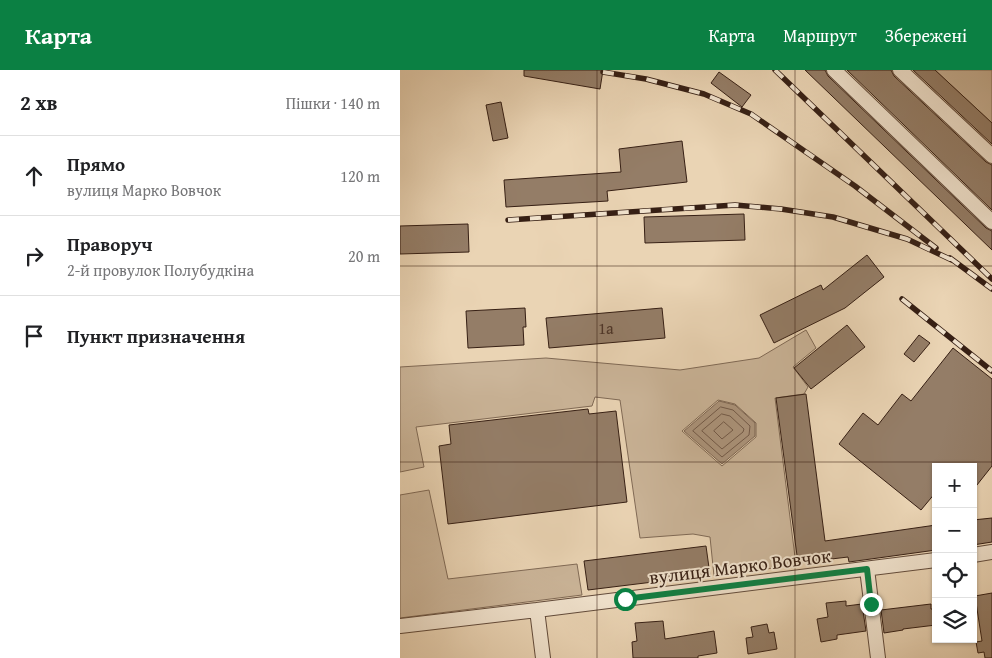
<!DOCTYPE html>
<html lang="uk">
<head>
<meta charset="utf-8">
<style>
	:root { --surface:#fff; --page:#f6f6f6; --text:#202124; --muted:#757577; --line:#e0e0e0; --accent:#0b8043 }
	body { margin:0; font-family:"Gentium Book Plus",serif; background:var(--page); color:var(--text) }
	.controls { position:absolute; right:15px; bottom:15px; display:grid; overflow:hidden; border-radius:0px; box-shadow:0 1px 4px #0004 }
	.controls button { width:45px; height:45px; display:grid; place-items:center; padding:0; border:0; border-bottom:1px solid var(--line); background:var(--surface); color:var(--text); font:25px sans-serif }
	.stop { position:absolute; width:15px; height:15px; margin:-11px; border:4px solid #0b8043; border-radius:50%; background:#fff }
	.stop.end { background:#0b8043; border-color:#fff; box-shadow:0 1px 5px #0008 }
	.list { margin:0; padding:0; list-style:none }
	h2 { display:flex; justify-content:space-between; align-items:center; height:65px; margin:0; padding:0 20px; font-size:21px }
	h2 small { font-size:16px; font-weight:400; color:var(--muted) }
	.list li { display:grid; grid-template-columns:32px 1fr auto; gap:15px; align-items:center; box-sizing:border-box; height:80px; padding:0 20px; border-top:1px solid var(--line) }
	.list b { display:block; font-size:19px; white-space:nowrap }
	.list p { margin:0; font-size:16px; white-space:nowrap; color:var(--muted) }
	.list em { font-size:16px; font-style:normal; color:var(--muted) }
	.icon { flex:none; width:28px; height:28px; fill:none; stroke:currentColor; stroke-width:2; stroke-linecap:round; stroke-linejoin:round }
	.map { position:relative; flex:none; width:592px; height:588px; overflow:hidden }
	header { display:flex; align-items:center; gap:30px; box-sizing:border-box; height:70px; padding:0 25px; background:var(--accent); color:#fff }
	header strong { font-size:24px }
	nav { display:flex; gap:28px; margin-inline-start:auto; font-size:18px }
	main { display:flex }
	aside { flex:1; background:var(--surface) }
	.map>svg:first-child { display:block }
	.green { fill:#cbb599; stroke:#806a56; fill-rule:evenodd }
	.water { fill:#ad967e; stroke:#7d6654 }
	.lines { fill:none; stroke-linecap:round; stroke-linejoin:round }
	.shore { stroke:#725a49; stroke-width:1 }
	.building { fill:#947d67; stroke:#361f14 }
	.minor-casing { stroke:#634c3c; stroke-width:16 }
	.minor { stroke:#f1e3ce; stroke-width:14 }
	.rail-casing { stroke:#361f14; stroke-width:5.5 }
	.rail { stroke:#f1e3ce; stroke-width:4; stroke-dasharray:11; stroke-linecap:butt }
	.route { stroke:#0b8043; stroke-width:6 }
	.grid { fill:none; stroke:#361f14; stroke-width:1; stroke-opacity:0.55 }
	.labels { text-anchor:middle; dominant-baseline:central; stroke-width:4; stroke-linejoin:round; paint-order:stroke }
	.number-label { font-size:16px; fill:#4e3629 }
	.street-label { font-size:19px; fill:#361f14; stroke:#f1e3ce }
</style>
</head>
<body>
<header>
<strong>Карта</strong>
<nav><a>Карта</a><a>Маршрут</a><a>Збережені</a></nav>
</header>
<main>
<aside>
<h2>2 хв<small>Пішки · 140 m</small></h2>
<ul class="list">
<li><svg class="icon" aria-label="ahead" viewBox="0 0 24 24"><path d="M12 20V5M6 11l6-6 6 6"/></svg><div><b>Прямо</b><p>вулиця Марко Вовчок</p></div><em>120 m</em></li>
<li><svg class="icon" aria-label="right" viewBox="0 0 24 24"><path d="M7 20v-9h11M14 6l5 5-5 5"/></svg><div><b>Праворуч</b><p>2-й провулок Полубудкіна</p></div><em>20 m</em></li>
<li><svg class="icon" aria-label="arrive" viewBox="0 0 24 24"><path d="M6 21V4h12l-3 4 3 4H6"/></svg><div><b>Пункт призначення</b></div></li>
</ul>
</aside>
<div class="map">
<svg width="592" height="588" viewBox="0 0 592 588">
	<rect width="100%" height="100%" fill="#ead4b4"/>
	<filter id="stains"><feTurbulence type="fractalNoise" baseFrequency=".004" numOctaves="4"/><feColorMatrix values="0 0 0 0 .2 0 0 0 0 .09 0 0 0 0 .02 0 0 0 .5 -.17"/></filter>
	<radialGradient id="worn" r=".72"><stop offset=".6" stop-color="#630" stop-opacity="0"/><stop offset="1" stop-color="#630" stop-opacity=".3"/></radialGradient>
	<!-- green -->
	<path class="green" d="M535,0H592V53Z
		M406,260L416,278L393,297L408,317L404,324L375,328L396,495L314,506L310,467L293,464L240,468L220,330L195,327L192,336L16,357L24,397L0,402V297L146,288L280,300L359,288ZM318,330L335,334L356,353V367L322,396L282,361Z
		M29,420L48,509L177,494L182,525L0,548V425Z"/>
	<!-- water -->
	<path class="water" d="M319,331L335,335L355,353V366L322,394L284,361Z"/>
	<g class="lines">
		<!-- shore -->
		<path class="shore" d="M321,337L333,340L350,356L349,365L322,387L293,361Z
			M322,344L330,346L344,359L343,362L322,379L302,361Z
			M324,352L333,360L322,369L314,361Z"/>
	</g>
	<!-- building -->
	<path class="building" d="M124,0H203L200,19L124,6Z
		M405,0H425L428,6L586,158L592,161V180Z
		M447,0H491L494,6L586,92L592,95V140Z
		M513,0H535L592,53V74Z
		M319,2L351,25L342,37L311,13Z
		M101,32L108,68L93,71L86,35Z
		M282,71L287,112L207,121L208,131L106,137L104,110L221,102L219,79Z
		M344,144L345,170L245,173L244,147Z
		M68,154L69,182L0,184V156Z
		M467,185L484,207L445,238L374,273L360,245L421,215L423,220Z
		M125,238L126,257H123L124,275L68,278L66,241Z
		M262,238L265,268L149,278L146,248Z
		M447,255L465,277L411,319L394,298Z
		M519,265L530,273L514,292L504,284Z
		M553,278L592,309V396L573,420V397H536V422L521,440L439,374L463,343L478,355L502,324L511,331Z
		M406,324L425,471L536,455V480L449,492L448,487L398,493L376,328Z
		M188,339L189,344L216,341L227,432L48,454L39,376L51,374L49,355Z
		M592,448V472L573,475V450Z
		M306,476L310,505L188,520L184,491Z
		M592,523V588H585L584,582L578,583L576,572L582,571L575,526Z
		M446,531V536L462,534L466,561L437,565V569L421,572L417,549L428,547L426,533Z
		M531,534V539H536V555L503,559V560L484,563L481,540Z
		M263,551L265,569L314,561L317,583L298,586V588H233L232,572L237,571L235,553Z
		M367,554L369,563L374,562L377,579L348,584L346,568L353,567L351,557Z"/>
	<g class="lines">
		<defs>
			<path id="minor" d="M434,0L592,152
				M500,0L592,86
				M573,485L592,482
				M467,499L478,588
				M137,540L143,588
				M0,556L137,540L536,490"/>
		</defs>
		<!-- minor casing -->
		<use href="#minor" class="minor-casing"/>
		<!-- minor -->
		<use href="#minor" class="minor"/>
		<defs>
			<path id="rail" d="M375,0L592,209
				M203,2L246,9L304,24L351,44L455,116L536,178
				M108,150L335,135L381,139L433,147L507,169L554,191
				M550,188L592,219
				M502,229L592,301"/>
		</defs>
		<!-- rail casing -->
		<use href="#rail" class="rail-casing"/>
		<!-- rail -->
		<use href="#rail" class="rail"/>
	</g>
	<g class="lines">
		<!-- route -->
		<path class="route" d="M225,529L467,499L471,534"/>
	</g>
	<!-- grid -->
	<path class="grid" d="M197,0V588M395,0V588M0,196H592M0,392H592"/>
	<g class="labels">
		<!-- number labels -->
		<g class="number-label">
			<text x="206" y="258">1а</text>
		</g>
		<!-- street labels -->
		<g class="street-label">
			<text transform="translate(340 496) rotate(-7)">вулиця Марко Вовчок</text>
		</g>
	</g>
	<rect width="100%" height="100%" filter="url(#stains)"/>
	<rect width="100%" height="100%" fill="url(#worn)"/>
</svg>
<div class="controls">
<button>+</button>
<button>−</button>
<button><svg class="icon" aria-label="locate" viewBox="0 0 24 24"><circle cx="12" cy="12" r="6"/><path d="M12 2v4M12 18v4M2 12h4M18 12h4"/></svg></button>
<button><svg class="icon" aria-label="layers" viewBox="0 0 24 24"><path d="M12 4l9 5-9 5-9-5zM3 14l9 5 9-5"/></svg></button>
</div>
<div class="stop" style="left:225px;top:529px"></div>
<div class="stop end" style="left:471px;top:534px"></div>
</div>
</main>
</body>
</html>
